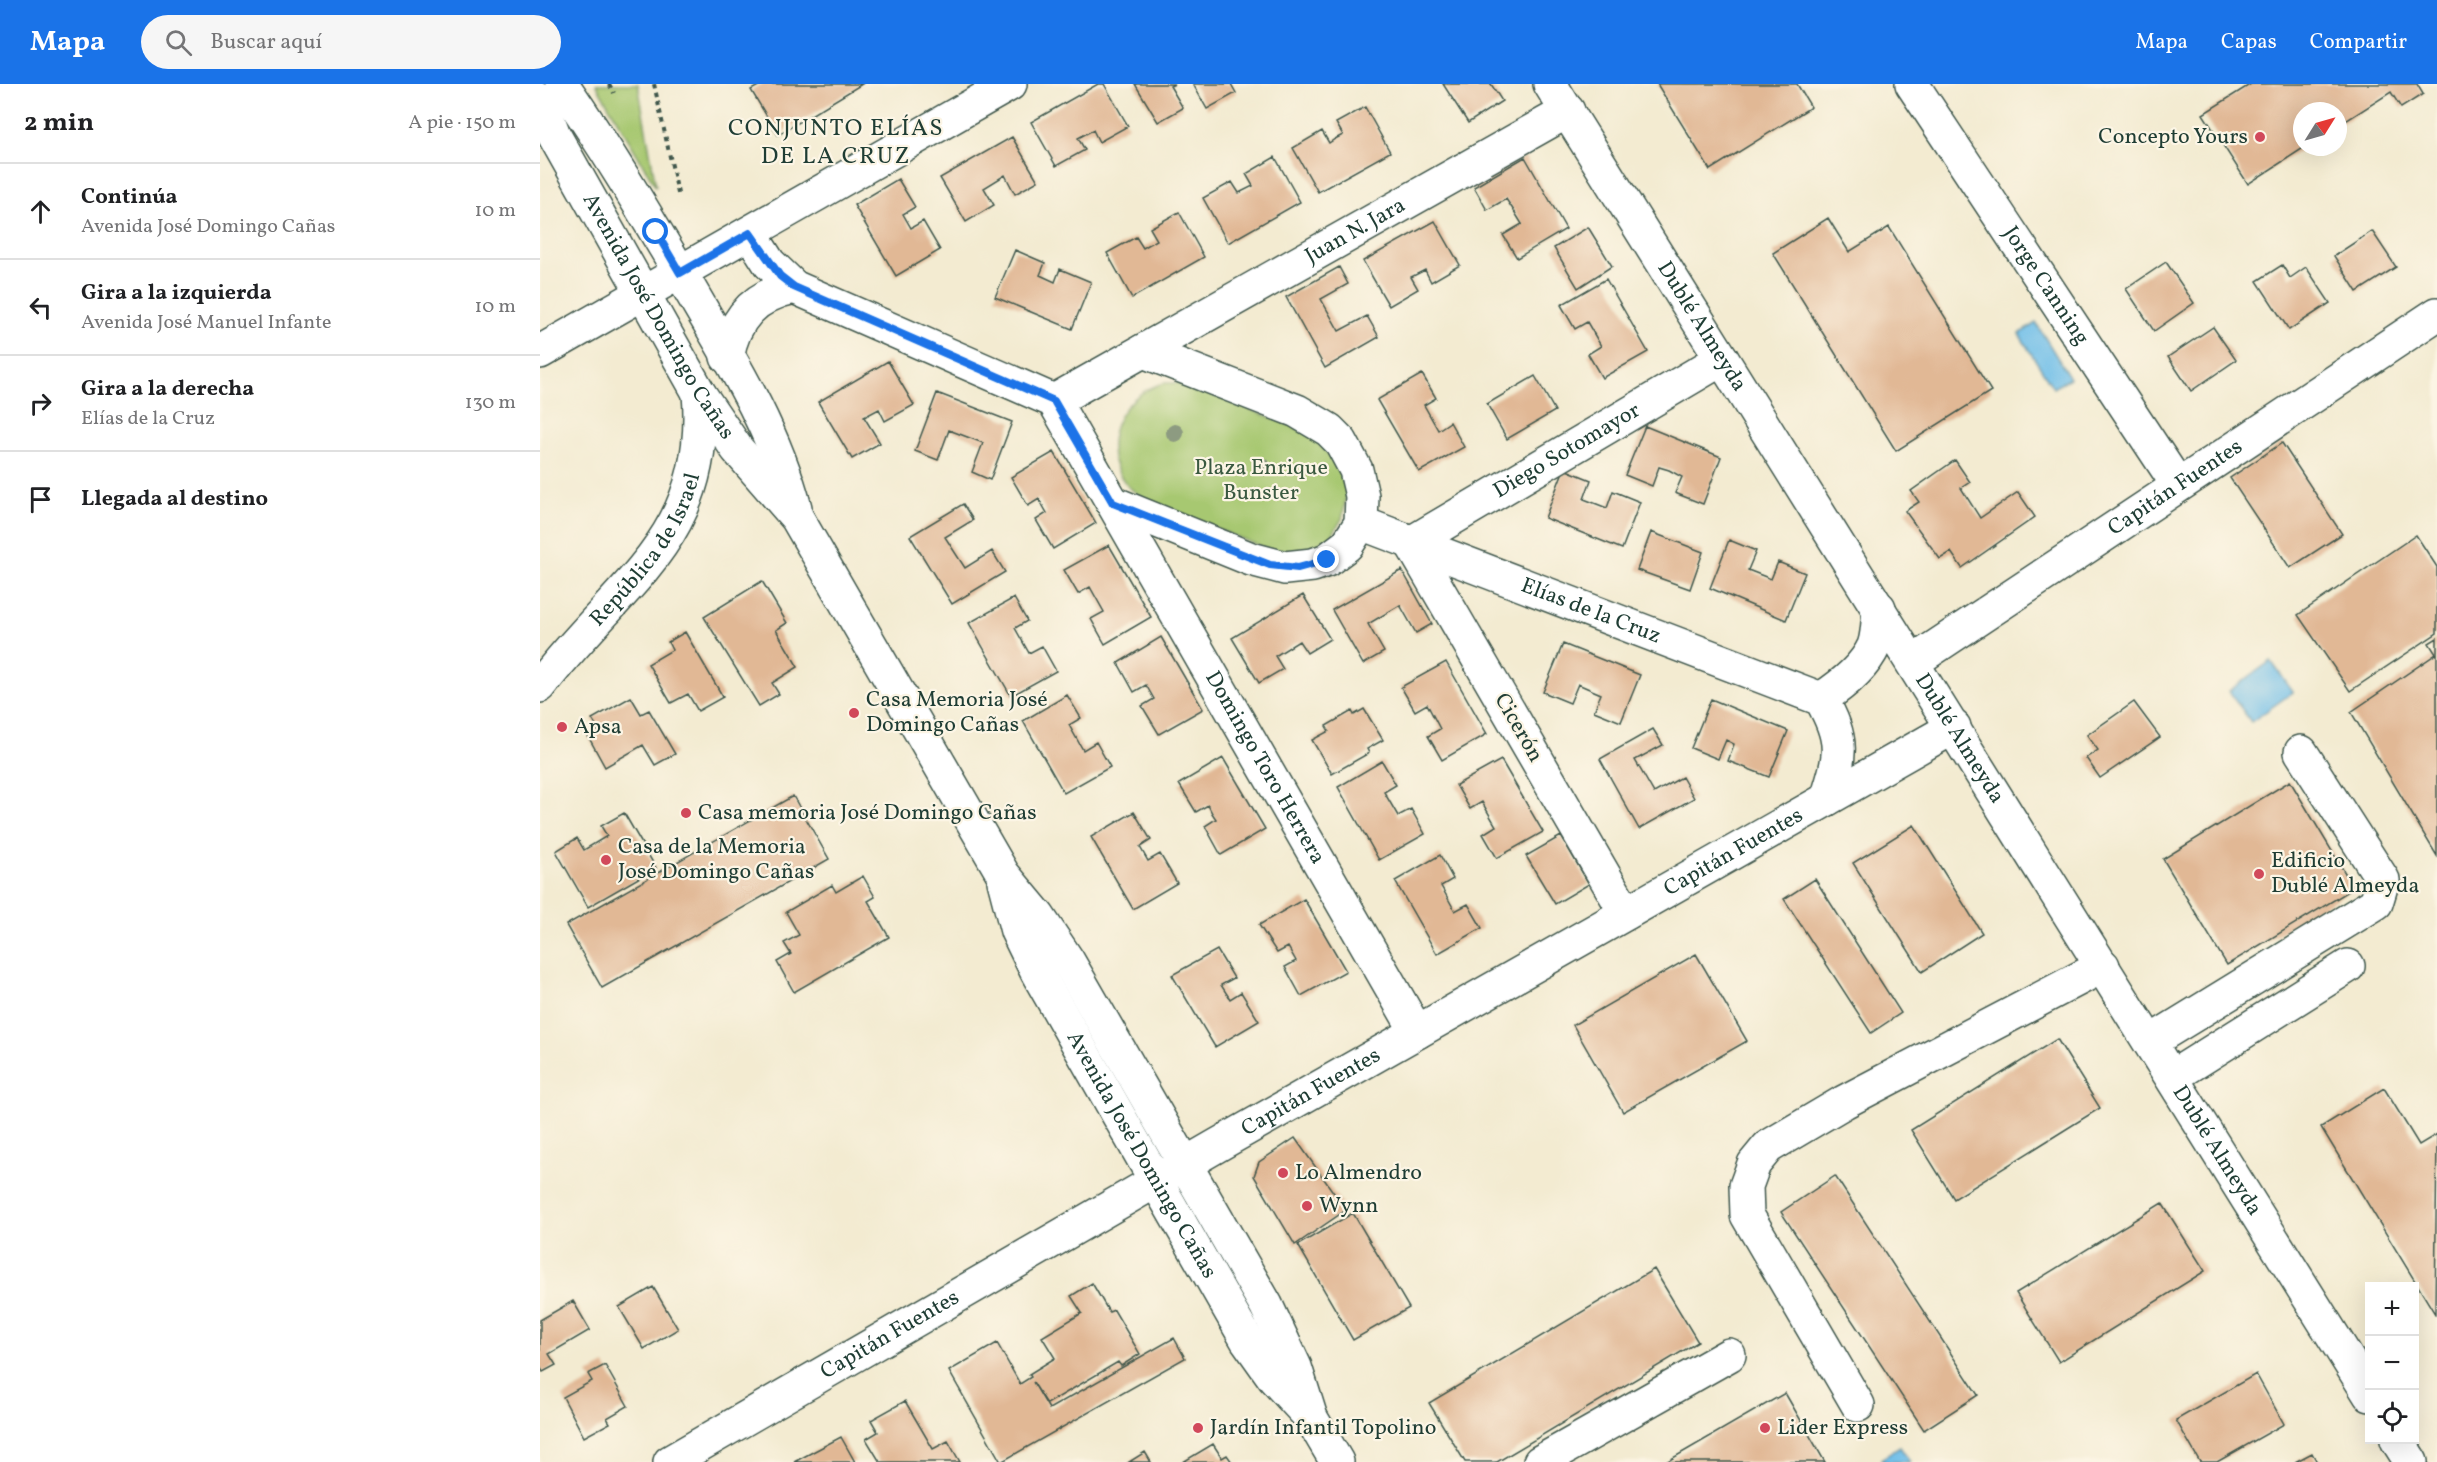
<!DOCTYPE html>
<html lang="es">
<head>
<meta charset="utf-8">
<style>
	:root { --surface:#fff; --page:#f6f6f6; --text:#202124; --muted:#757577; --line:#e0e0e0; --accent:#1a73e8 }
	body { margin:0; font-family:Vollkorn,serif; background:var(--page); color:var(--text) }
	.controls { position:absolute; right:18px; bottom:18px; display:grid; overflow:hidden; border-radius:0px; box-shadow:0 6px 24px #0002 }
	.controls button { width:54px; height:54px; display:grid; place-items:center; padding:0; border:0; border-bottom:2px solid var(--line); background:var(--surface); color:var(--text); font:30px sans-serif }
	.compass { position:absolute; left:1753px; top:18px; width:54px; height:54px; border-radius:50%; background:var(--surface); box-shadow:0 6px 24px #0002; rotate:53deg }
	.stop { position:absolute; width:18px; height:18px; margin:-14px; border:4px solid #1a73e8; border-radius:50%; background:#fff }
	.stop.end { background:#1a73e8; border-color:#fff; box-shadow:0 2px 6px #0008 }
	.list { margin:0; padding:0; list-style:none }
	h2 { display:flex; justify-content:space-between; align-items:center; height:78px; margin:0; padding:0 24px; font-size:26px }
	h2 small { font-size:20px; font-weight:400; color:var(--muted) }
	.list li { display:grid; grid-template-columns:39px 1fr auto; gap:18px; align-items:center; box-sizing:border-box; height:96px; padding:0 24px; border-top:2px solid var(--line) }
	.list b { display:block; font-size:22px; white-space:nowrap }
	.list p { margin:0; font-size:20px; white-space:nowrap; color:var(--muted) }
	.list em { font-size:20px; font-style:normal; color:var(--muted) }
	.icon { flex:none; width:33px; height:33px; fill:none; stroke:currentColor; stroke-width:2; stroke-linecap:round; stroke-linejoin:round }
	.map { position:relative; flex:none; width:1897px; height:1378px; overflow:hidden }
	header { display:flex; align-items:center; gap:36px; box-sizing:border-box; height:84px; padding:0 30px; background:var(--accent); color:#fff }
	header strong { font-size:28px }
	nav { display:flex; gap:33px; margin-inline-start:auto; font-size:21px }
	.search { width:420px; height:54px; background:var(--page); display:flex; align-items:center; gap:15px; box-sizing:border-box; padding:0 21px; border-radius:33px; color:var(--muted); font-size:22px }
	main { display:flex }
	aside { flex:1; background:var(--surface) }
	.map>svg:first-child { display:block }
	.green { fill:#a7c871; stroke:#638252; stroke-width:1.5 }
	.water { fill:#6ebee9; stroke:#467e8e; stroke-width:1.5 }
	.building { fill:#e1b895 }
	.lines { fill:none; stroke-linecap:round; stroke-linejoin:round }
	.minor-casing { stroke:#3f574c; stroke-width:36 }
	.major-casing { stroke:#3f574c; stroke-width:36 }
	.path { stroke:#3f574c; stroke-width:4; stroke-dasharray:4.5 4.5; stroke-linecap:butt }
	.minor { stroke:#fff; stroke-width:33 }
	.major { stroke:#fff; stroke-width:33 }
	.tree { fill:#8d9b81 }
	.route { stroke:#1a73e8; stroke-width:8 }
	.poi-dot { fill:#d1495b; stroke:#fcf5e5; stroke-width:2 }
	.labels { text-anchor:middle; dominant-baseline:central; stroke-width:4.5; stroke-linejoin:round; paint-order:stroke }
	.poi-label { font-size:22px; fill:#1f3d34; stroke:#fcf5e5; text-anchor:start }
	.street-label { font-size:22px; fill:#1f3d34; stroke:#fcf5e5 }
	.park-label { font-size:22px; fill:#3a5940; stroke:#fcf5e5 }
	.neighbourhood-label { font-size:24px; letter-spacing:1.5px; fill:#1f3d34; stroke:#fcf5e5 }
</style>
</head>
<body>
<header>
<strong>Mapa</strong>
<div class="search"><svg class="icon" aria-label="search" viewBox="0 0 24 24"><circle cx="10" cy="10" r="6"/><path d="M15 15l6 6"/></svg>Buscar aquí</div>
<nav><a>Mapa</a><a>Capas</a><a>Compartir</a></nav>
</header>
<main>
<aside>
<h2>2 min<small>A pie · 150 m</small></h2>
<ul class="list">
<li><svg class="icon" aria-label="ahead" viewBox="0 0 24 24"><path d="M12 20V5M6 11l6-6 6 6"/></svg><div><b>Continúa</b><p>Avenida José Domingo Cañas</p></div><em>10 m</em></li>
<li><svg class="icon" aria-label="left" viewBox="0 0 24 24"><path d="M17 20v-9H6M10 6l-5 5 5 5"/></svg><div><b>Gira a la izquierda</b><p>Avenida José Manuel Infante</p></div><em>10 m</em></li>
<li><svg class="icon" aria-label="right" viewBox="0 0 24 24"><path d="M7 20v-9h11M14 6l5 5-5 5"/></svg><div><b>Gira a la derecha</b><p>Elías de la Cruz</p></div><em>130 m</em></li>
<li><svg class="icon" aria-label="arrive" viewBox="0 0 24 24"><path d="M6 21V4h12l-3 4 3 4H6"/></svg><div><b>Llegada al destino</b></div></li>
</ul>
</aside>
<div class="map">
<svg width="1897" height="1378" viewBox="0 0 1897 1378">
	<rect width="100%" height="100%" fill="#fcf5e5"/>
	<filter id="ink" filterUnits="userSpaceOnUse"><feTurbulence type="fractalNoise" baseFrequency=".0167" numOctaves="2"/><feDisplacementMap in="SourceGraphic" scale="12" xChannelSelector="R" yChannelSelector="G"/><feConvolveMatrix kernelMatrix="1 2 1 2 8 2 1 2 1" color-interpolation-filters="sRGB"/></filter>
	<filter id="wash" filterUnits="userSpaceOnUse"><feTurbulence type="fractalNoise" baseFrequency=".008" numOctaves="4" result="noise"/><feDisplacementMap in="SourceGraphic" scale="24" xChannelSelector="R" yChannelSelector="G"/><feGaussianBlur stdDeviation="1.35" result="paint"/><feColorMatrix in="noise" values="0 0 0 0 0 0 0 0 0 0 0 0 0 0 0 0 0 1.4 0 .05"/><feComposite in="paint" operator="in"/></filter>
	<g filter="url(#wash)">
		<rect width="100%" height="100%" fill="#f3ebd1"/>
		<!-- green -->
		<path class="green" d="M56,0H98L116,103Z
			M625,299H638L652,303L753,342L773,353L795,377L807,408L802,435L791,453L775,464L765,468H735L613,420C604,414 594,409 587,401C554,362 579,310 625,299Z"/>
		<!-- water -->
		<path class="water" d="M1496,239L1530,294L1513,304L1479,250Z
			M1731,577L1753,608L1711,638L1689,607Z
			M1360,1363L1370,1378H1343L1341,1375Z"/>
		<g id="blocks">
			<!-- building -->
			<path class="building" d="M222,0H322L238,51L211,6Z
				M558,0H564L588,42L559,58L553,46L538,54L545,66L516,82L491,38Z
				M595,0H635L630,2L643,24L618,38Z
				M653,0H691L696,9L667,25Z
				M903,0H951L962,17L928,39Z
				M1117,0H1257L1271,23L1170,86Z
				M1711,0H1877L1883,10L1861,24L1851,8L1798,42V27H1762V63H1765L1708,100L1663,30Z
				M825,23L850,68L778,108L753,64L782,47L789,59L795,55L803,51L796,39Z
				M472,53L498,97L475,110L465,91L444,104L454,121L426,138L400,94Z
				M735,73L760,118L688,159L663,114L692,98L699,109L713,102L706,90Z
				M985,73L1026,145L977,174L963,151L982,140L974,127L966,115L947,126L934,103Z
				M358,95L375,123L363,130L371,144L383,137L400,166L356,192L314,121Z
				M639,128L664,173L592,214L567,169L596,153L603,164L617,156L610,144Z
				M1288,134L1309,168L1349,143L1451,307L1356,367L1233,169Z
				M895,137L920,181L891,198L885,186L871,193L878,205L849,222L823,177Z
				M1048,143L1072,182L1038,204L1014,164Z
				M1832,147L1856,183L1817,208L1794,172Z
				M475,166L505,179L500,191L515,198L520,185L551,198L532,245L455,213Z
				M1626,178L1654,219L1614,247L1586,205Z
				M1742,181L1750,194L1766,183L1790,219L1749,246L1717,197Z
				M799,183L808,200L781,215L799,247L827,232L839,253L785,284L746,213Z
				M1066,195L1108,268L1062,294L1048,270L1061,262L1047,238L1035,245L1021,221Z
				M1673,243L1696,276L1651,307L1628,273Z
				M348,277L374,321L345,337L339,325L324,333L340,359L312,375L278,318Z
				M882,290L896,314L884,321L898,346L910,338L924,363L879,388L837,316Z
				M995,292L1015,327L967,355L947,320Z
				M397,309L472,338L450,396L432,388L443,359L409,346L398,376L375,367Z
				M1105,342L1181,373L1163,420L1135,409L1142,393L1129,386L1119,383L1112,402L1085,391Z
				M1742,359L1802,450L1750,484L1690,394Z
				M514,368L556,439L513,465L496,436L507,429L499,415L488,422L471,393Z
				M1415,376L1430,398L1421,404L1440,434L1478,408L1495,433L1422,484L1411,468L1400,475L1365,427L1379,418L1371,407Z
				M1024,385L1051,396L1044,415L1067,424L1073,407L1100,418L1082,465L1005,434Z
				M423,420L433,436L405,453L425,484L452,467L465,488L412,520L370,452Z
				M1111,448L1163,468L1150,505L1097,486Z
				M1876,451L1897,483V549L1810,607L1758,531Z
				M1189,456L1216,467L1208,486L1231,495L1238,478L1265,489L1246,536L1170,504Z
				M569,461L611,533L565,560L551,535L564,528L550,503L538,510L524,486Z
				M862,486L892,540L876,549L860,521L828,540L844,568L823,580L792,526Z
				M222,497L247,539L236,546L258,583L232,599L239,610L219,622L164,533Z
				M763,511L790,555L767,569L759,557L735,572L743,585L719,599L692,554Z
				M474,514L487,537L475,544L489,569L502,562L516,587L471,612L429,539Z
				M145,548L183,613L158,627L148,610L131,619L108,580L132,566L128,558Z
				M621,553L663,625L619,650L602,622L614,615L606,601L594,608L578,579Z
				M1897,554V772L1811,628L1896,570L1889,559Z
				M1023,560L1100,591L1081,638L1054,627L1061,610L1047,604L1038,600L1030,619L1003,608Z
				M906,578L947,650L902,676L888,652L900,645L887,620L875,627L861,603Z
				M527,611L541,634L529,641L543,666L556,658L570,683L524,709L483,637Z
				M91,613L101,630L109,626L135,670L115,681L103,661L65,683L48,652L59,646L52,635Z
				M1171,615L1248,647L1229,693L1188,677L1194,660L1186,656L1178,675L1151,664Z
				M1594,618L1620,653L1560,694L1546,674L1558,666L1547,651Z
				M824,625L843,656L827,665L829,669L792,690L772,656L789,647L786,642L812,627L814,631Z
				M1113,645L1123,661L1095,676L1114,709L1142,693L1154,714L1099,745L1060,675Z
				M683,674L725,745L681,771L665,742L676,735L672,729L668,721L656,728L639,700Z
				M961,676L1003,748L957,774L943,750L956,742L942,718L930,725L916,701Z
				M842,677L856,701L844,708L858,732L871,725L885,750L839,776L798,703Z
				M1750,697L1814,804L1687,881L1623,775Z
				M253,712L289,775L62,904L26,841Z
				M594,728L611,756L600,763L608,777L620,770L637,799L593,825L551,753Z
				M84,729L116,784L48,823L16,767L37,754L44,766L67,752L61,742Z
				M1374,741L1442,849L1382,888L1313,779Z
				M1021,752L1049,800L1015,820L986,772Z
				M900,771L913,795L901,802L915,827L928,820L942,844L897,870L855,797Z
				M323,792L335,813L328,817L349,853L254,908L237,878L251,870L244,859L259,851L246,828L292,801L296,808Z
				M1275,795L1361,929L1331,949L1244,815Z
				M764,815L806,887L761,912L745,883L756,877L748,863L737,869L719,841Z
				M677,866L694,894L681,901L690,915L701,908L719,937L675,963L632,891Z
				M1156,870L1207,957L1083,1028L1033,941Z
				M1517,955L1560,1024L1414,1115L1371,1046Z
				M1844,1004L1879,1061L1897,1050L1895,1230L1781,1043Z
				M755,1054L806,1126L755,1161L714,1092L719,1078Z
				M1295,1092L1438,1311L1384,1346L1241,1128Z
				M1622,1119L1665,1187L1519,1278L1476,1209Z
				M813,1129L869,1224L813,1256L758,1161Z
				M1114,1185L1158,1258L957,1378H925L889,1319Z
				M552,1199L569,1228L574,1226L600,1270L581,1282L578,1278L507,1320L493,1298L509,1325L634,1254L645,1274L461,1378L409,1287L457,1259L480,1300L491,1293L489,1290L515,1274L502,1253L542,1229L531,1212Z
				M113,1203L138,1245L104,1265L79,1223Z
				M33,1217L50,1246L9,1270L16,1281L3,1288L0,1283V1236Z
				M65,1281L88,1322L67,1334L70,1339L44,1353L23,1313L52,1297L48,1290Z
				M1716,1290L1744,1340L1677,1378H1660L1636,1336Z
				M1245,1309L1285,1378H1126Z
				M365,1317L393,1365L408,1357L420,1378H340L326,1355L338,1348L331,1336Z
				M301,1353L315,1378H254Z
				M673,1360L682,1374L687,1371L692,1378H643Z
				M605,1368L611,1378H589Z
				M1772,1369L1777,1378H1755Z"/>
		</g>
	</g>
	<g filter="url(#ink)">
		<use href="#blocks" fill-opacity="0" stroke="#3f574c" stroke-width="1.5"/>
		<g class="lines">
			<defs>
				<g id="minor">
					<path d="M22,0C65,62 103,126 141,190C184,265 233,340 255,424"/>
					<path id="s1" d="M1372,0L1638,401"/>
					<path id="s2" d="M0,15L14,51L159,309L197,365L257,434L463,790L498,832L528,877L726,1221L755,1283L771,1334"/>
					<path id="s3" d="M210,149L229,179L254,203L514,317L877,948"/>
					<path d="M0,268L470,0"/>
					<path d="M187,273C194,234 215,211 254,203"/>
					<path id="s4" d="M514,317L1028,27"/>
					<path d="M573,419L711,475L745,484L773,481L787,476L807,461L821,439L822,412L816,386L801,358L789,346L757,327L603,267"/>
					<path id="s5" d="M821,439L1281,615C1305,657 1301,671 1287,715"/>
					<path id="s6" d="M1373,578L1897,230"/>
					<path id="s7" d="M0,602C78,499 171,455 159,309"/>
					<path d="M1281,615C1301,602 1324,584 1334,562C1338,551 1338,536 1339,524"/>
					<path id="s8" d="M464,797L477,847L497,888L616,1097L707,1256L734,1294L771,1334L797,1378"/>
					<path id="s9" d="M1086,829L871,459L1182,275"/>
					<path d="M1610,958L1836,819L1843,796L1761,668"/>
					<path d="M1632,993L1808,882"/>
					<path d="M1318,1321L1207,1131L1206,1102L1214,1080L1228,1063L1304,1018L1563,882"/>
					<path id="s10" d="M130,1378L678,1061L1414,643"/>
					<path d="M1000,1378L1189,1271"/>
				</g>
				<g id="major">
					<path id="s11" d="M1010,0L1830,1311"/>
					<path d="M1857,1356L1871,1378"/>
				</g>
			</defs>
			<!-- minor casing -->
			<use href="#minor" class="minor-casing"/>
			<!-- major casing -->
			<use href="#major" class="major-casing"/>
			<!-- path -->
			<path class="path" d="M69,0L74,9
				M114,0L139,114"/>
			<!-- minor -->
			<use href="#minor" class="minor"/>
			<!-- major -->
			<use href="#major" class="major"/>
		</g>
		<!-- trees -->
		<g class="tree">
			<circle cx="635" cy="349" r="9"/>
			<circle cx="722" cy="383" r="9"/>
		</g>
	</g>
	<g class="lines" filter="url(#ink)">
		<!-- route -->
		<path class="route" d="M116,148L140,189L210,149L240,192L254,203L514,317L573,419L730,481L758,484L787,476"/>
	</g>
	<!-- markers -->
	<g class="poi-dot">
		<circle cx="1720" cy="53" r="6"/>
		<circle cx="314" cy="629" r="6"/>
		<circle cx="22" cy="643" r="6"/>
		<circle cx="146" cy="729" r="6"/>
		<circle cx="66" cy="776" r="6"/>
		<circle cx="1719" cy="790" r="6"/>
		<circle cx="743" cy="1089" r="6"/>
		<circle cx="767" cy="1122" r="6"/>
		<circle cx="658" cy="1344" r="6"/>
		<circle cx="1225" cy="1344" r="6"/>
	</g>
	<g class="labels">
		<!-- poi labels -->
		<g class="poi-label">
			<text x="1708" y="53" text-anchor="end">Concepto Yours</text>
			<text x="326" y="616">Casa Memoria José<tspan x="326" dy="25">Domingo Cañas</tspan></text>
			<text x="34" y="643">Apsa</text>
			<text x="158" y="729">Casa memoria José Domingo Cañas</text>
			<text x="78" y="763">Casa de la Memoria<tspan x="78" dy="25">José Domingo Cañas</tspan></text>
			<text x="1731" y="777">Edificio<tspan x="1731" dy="25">Dublé Almeyda</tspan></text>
			<text x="755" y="1089">Lo Almendro</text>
			<text x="779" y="1122">Wynn</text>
			<text x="670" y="1344">Jardín Infantil Topolino</text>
			<text x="1237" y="1344">Lider Express</text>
		</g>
		<!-- street labels -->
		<g class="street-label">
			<text stroke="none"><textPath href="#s4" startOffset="346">Juan N. Jara</textPath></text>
			<text stroke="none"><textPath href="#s1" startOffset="242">Jorge Canning</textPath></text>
			<text stroke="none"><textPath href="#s2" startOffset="248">Avenida José Domingo Cañas</textPath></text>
			<text stroke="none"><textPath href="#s11" startOffset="286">Dublé Almeyda</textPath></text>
			<text stroke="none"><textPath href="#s9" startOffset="609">Diego Sotomayor</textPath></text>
			<text stroke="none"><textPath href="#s6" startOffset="315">Capitán Fuentes</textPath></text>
			<text stroke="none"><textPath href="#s7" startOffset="174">República de Israel</textPath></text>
			<text stroke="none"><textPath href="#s5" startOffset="246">Elías de la Cruz</textPath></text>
			<text transform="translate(978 644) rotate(60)">Cicerón</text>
			<text stroke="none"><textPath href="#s11" startOffset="772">Dublé Almeyda</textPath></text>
			<text stroke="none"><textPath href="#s3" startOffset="777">Domingo Toro Herrera</textPath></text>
			<text stroke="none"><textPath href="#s10" startOffset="1226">Capitán Fuentes</textPath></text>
			<text stroke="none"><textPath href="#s10" startOffset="740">Capitán Fuentes</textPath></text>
			<text stroke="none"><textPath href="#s11" startOffset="1258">Dublé Almeyda</textPath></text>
			<text stroke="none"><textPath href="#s8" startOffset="308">Avenida José Domingo Cañas</textPath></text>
			<text stroke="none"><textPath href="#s10" startOffset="254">Capitán Fuentes</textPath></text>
		</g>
		<!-- park labels -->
		<g class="park-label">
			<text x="721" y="384">Plaza Enrique<tspan x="721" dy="25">Bunster</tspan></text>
		</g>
		<!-- neighbourhood labels -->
		<g class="neighbourhood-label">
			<text x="296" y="45">CONJUNTO ELÍAS<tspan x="296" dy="28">DE LA CRUZ</tspan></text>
		</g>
	</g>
</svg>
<div class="controls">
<button>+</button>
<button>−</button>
<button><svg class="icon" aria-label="locate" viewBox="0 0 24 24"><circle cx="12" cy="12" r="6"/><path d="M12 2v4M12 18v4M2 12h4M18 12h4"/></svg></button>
</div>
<svg class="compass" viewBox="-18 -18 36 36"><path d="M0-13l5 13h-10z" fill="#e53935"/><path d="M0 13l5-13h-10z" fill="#757577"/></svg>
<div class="stop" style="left:116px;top:148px"></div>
<div class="stop end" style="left:787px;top:476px"></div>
</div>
</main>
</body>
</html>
